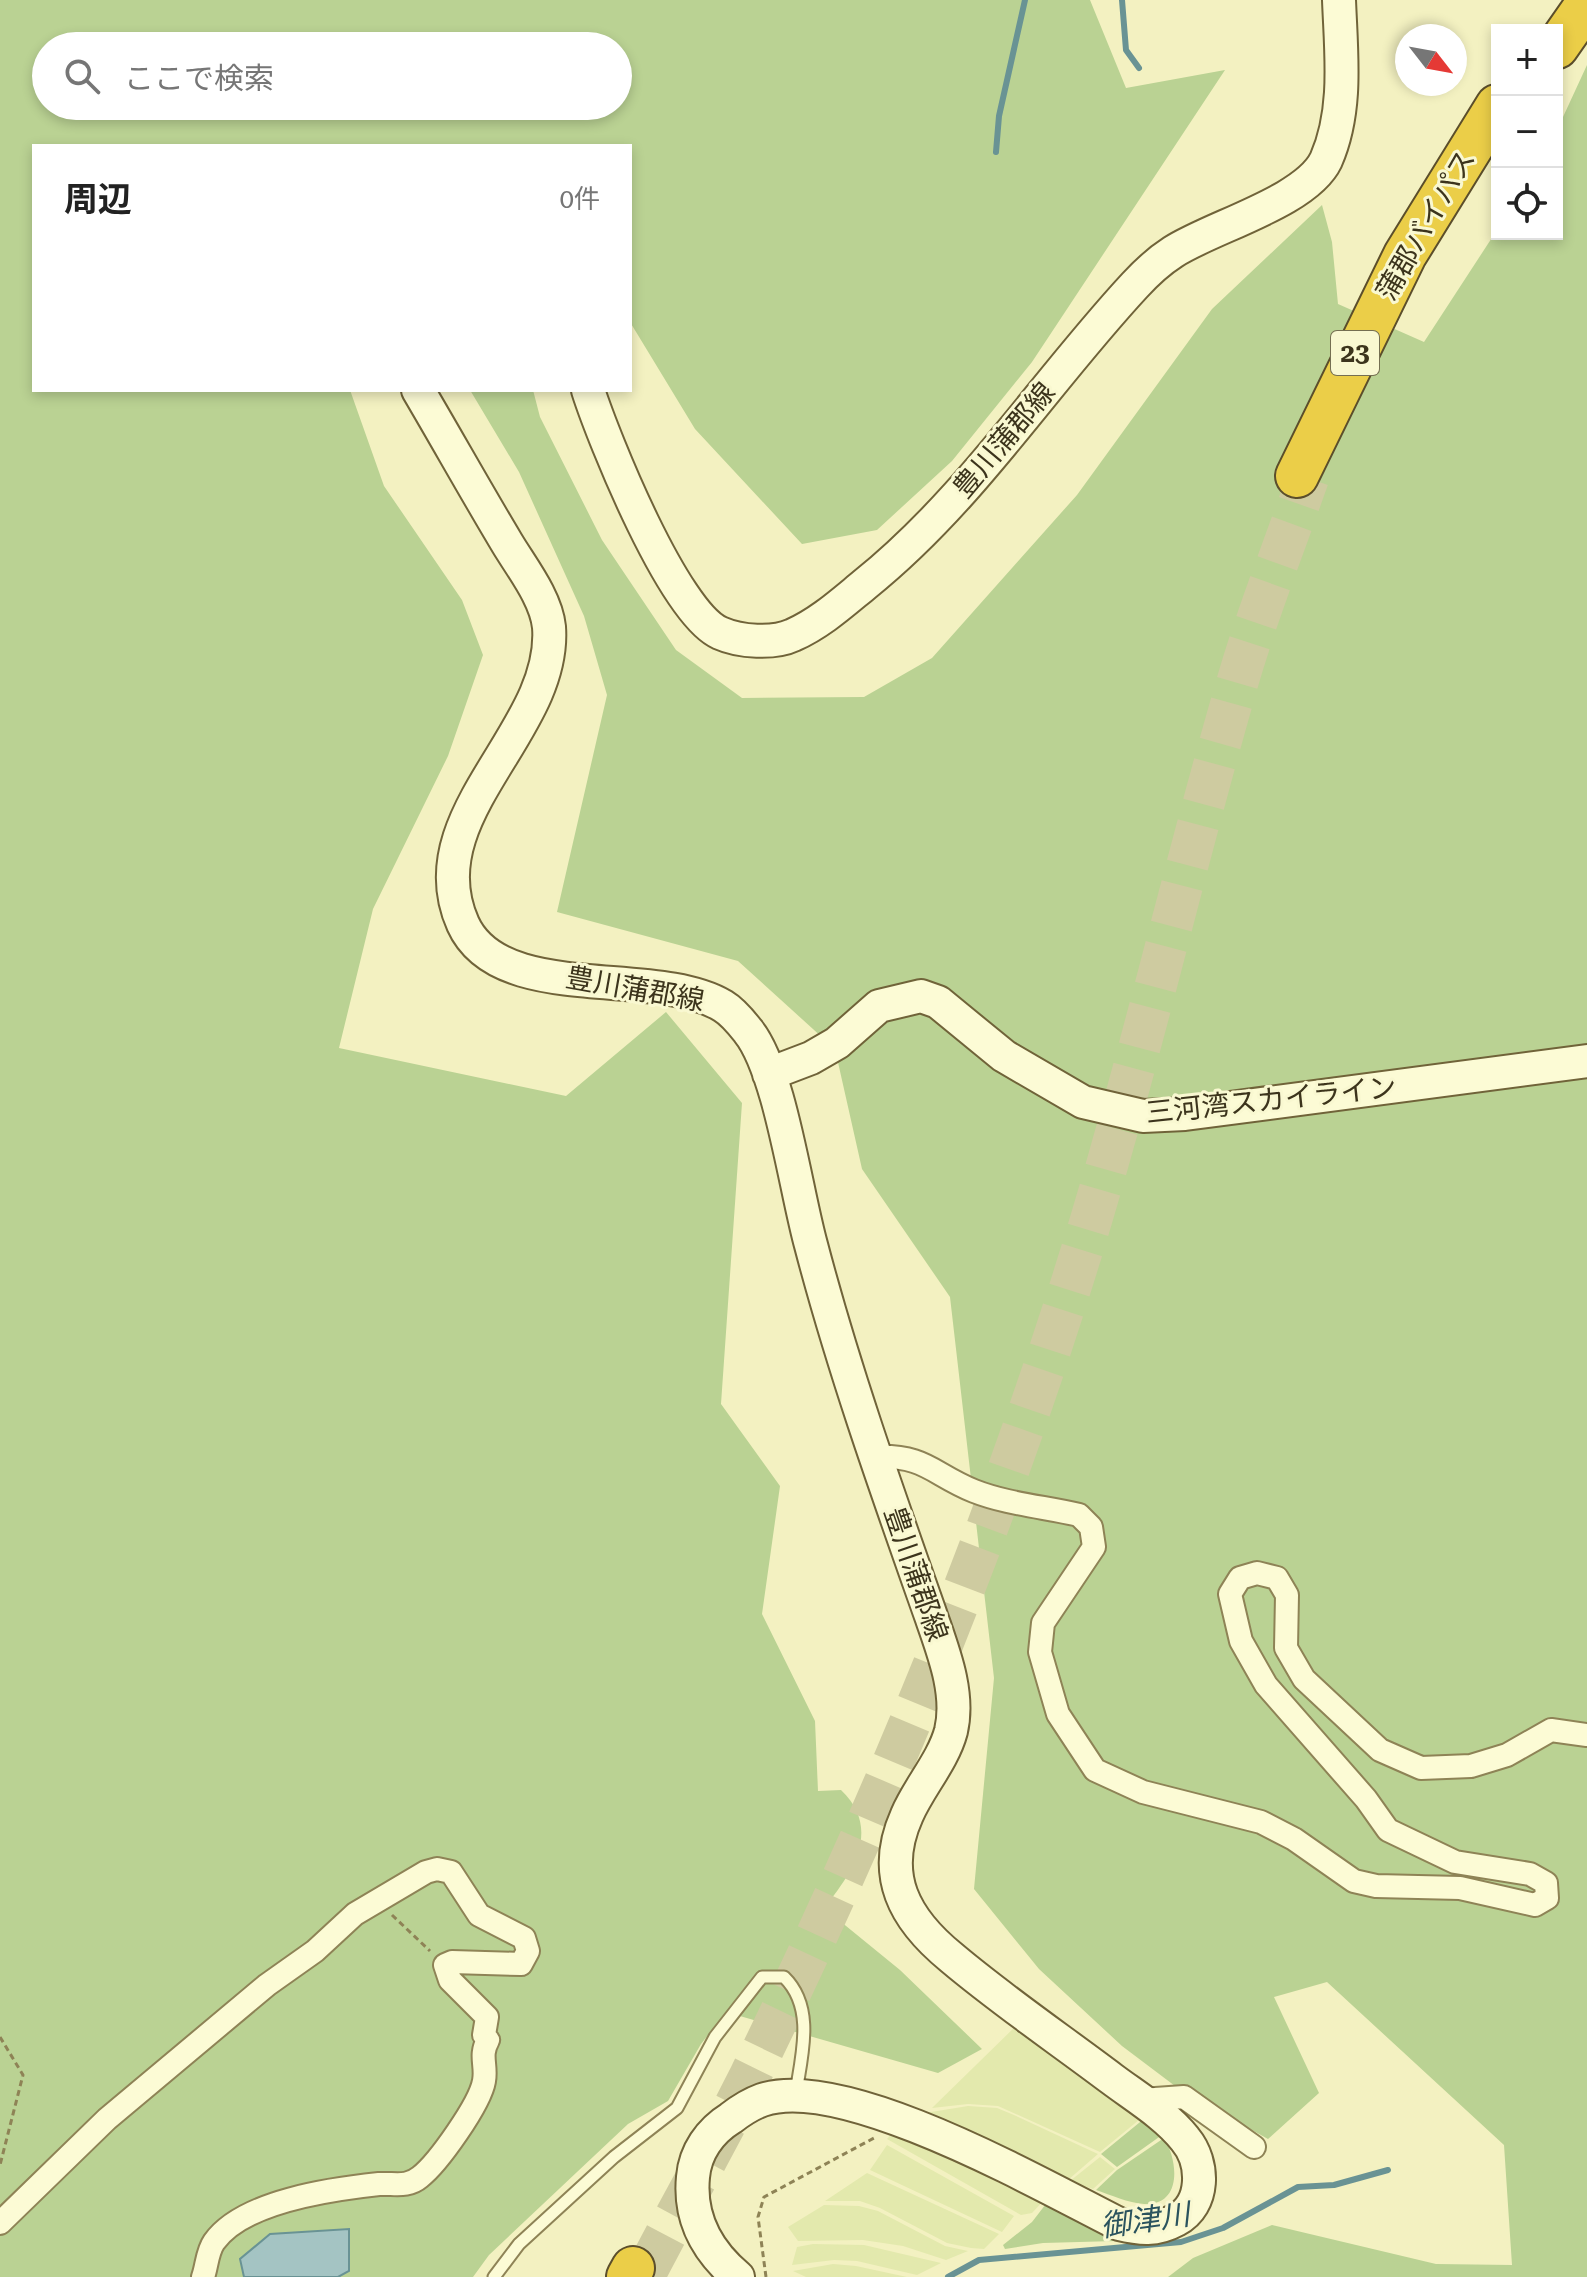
<!DOCTYPE html>
<html lang="ja">
<head>
<meta charset="utf-8">
<style>
	:root { --surface:#fff; --page:#f2f2f2; --text:#222; --muted:#767676; --line:#e0e0e0 }
	body { margin:0; font-family:"Roboto Serif","Noto Sans JP",serif; background:var(--page); color:var(--text) }
	.controls { position:absolute; right:24px; top:24px; display:grid; overflow:hidden; border-radius:0px; box-shadow:0 4px 12px #0003 }
	.controls button { width:72px; height:72px; display:grid; place-items:center; padding:0; border:0; border-bottom:2px solid var(--line); background:var(--surface); color:var(--text); font:40px sans-serif }
	.compass { position:absolute; left:1395px; top:24px; width:72px; height:72px; border-radius:50%; background:var(--surface); box-shadow:0 4px 12px #0003; rotate:121deg }
	.list { margin:0; padding:0; list-style:none }
	h2 { display:flex; justify-content:space-between; align-items:center; height:104px; margin:0; padding:0 32px; font-size:34px }
	h2 small { font-size:26px; font-weight:400; color:var(--muted) }
	.icon { flex:none; width:44px; height:44px; fill:none; stroke:currentColor; stroke-width:2; stroke-linecap:round; stroke-linejoin:round }
	.map { position:relative; flex:none; width:1587px; height:2277px; overflow:hidden }
	.search { position:absolute; background:var(--surface); box-shadow:0 4px 12px #0003; left:32px; top:32px; width:600px; height:88px; display:flex; align-items:center; gap:20px; box-sizing:border-box; padding:0 28px; border-radius:44px; color:var(--muted); font-size:30px }
	.panel { position:absolute; background:var(--surface); box-shadow:0 4px 12px #0003; left:32px; top:144px; width:600px; height:248px; border-radius:0px }
	.map>svg:first-child { display:block }
	.farmland { fill:#e3e9ad }
	.green { fill:#bad293; fill-rule:evenodd }
	.water { fill:#a4c4c3; stroke:#699394; stroke-width:2 }
	.lines { fill:none; stroke-linecap:round; stroke-linejoin:round }
	.stream { stroke:#699394; stroke-width:6 }
	.highway-tunnel { stroke:#cecba0; stroke-width:42; stroke-dasharray:42 21; stroke-linecap:butt }
	.lane-casing { stroke:#8e8356; stroke-width:15 }
	.street-casing { stroke:#8e8356; stroke-width:26 }
	.secondary-casing { stroke:#706339; stroke-width:36 }
	.highway-casing { stroke:#5b4e2b; stroke-width:46 }
	.path { stroke:#8e8356; stroke-width:3; stroke-dasharray:6 4; stroke-linecap:butt }
	.lane { stroke:#fcfbd5; stroke-width:11 }
	.street { stroke:#fcfbd5; stroke-width:22 }
	.secondary { stroke:#fcfbd5; stroke-width:32 }
	.highway { stroke:#ebce48; stroke-width:42 }
	.labels { text-anchor:middle; dominant-baseline:central; stroke-width:6; stroke-linejoin:round; paint-order:stroke }
	.shield { fill:#f9f8d1; stroke:#756f52; stroke-width:2 }
	.shield-label { font-size:26px; font-weight:bold; fill:#3c341c }
	.street-label { font-size:28px; fill:#3c341c; stroke:#f9f8d1 }
	.water-label { font-size:30px; font-style:italic; fill:#2a535e; stroke:#f9f8d1 }
</style>
</head>
<body>
<div class="map">
<svg width="1587" height="2277" viewBox="0 0 1587 2277">
	<rect width="100%" height="100%" fill="#f3f1c1"/>
	<!-- farmland -->
	<path class="farmland" d="M1020,2022L1145,2115L1100,2152L998,2106L968,2104L932,2108Z
		M968,2106L997,2108L1014,2115L1098,2154L1068,2180L993,2141L925,2113Z
		M895,2130L1046,2198L1032,2213L1021,2215L887,2139Z
		M887,2145L1014,2216L1002,2232L870,2170Z
		M1100,2157L1115,2169L1093,2189L1070,2181Z
		M867,2173L999,2234L984,2249L971,2248L947,2243L880,2208L860,2201H825Z
		M824,2205L859,2206L878,2211L945,2246L968,2251L946,2260L903,2246L863,2240L798,2241L788,2227Z
		M813,2244L864,2245L941,2263L917,2275L857,2261L834,2260L792,2265L797,2247Z
		M833,2264L856,2266L907,2277H806L793,2271Z"/>
	<!-- green -->
	<path class="green" d="M0,0H1090L1126,88L1225,70L1032,362L952,461L877,530L802,544L695,429L630,322V146H34V390H350L384,486L462,600L483,655L448,756L373,909L339,1048L566,1096L666,1012L742,1103L721,1404L780,1486L762,1614L815,1721L818,1791L841,1790C882,1829 853,1872 824,1908L900,1970L982,2049L938,2073L726,2012L701,2044L668,2101L628,2124L489,2255L473,2277H0ZM46,46H618V106H46Z
		M1587,65V2277H1168L1193,2258L1272,2225L1436,2264L1512,2265L1504,2145L1327,1982L1274,1997L1319,2093L1268,2139L1179,2089L1122,2046L1039,1969L974,1889L994,1678L950,1297L862,1169L835,1049L738,961L557,912L607,695L584,616L519,472L470,390H533L540,417L602,540L676,650L742,698L864,697L932,658L1077,495L1212,309L1322,205L1332,242L1338,304L1424,342L1497,230V234H1557V130Z
		M1145,2118L1162,2135L1117,2167L1101,2154Z
		M1164,2138C1178,2160 1183,2206 1144,2204C1128,2203 1111,2195 1096,2190L1117,2170Z
		M1049,2200L1152,2240L1043,2243L1005,2249L1003,2245L1032,2222Z"/>
	<!-- water -->
	<path class="water" d="M349,2229V2271L338,2277H244L240,2259L270,2234Z"/>
	<g class="lines">
		<!-- stream -->
		<path class="stream" d="M1122,0L1126,50L1139,68
			M996,152L999,116L1025,0
			M948,2277L979,2260L1181,2242L1223,2228L1298,2187L1334,2185L1388,2170"/>
		<!-- highway-tunnel -->
		<path class="highway-tunnel" d="M646,2272C680,2207 717,2142 750,2076C875,1820 986,1554 1072,1282C1134,1086 1179,885 1236,687C1256,617 1284,547 1308,478"/>
		<defs>
			<path id="lane" d="M494,2277L519,2244L614,2157L677,2108L715,2037L762,1977H784C815,2007 802,2054 796,2092"/>
			<path id="street" d="M875,1457C926,1455 932,1474 974,1491C1007,1504 1045,1507 1079,1515L1091,1527L1094,1547L1043,1623L1040,1652L1058,1714L1095,1770L1143,1792L1261,1822L1294,1839L1354,1881L1376,1886L1460,1888L1535,1905L1547,1898L1546,1883L1530,1874L1455,1862L1388,1830L1366,1799L1266,1685L1241,1641L1230,1594L1240,1578L1257,1573L1277,1578L1287,1595L1286,1648L1304,1679L1380,1750L1421,1768L1471,1766L1507,1755L1551,1730L1587,1735
				M1141,2100L1184,2097L1254,2147
				M0,2223L107,2119L267,1985L315,1951L355,1914L426,1872L437,1869L451,1872L479,1915L524,1938L528,1951L521,1964L452,1962L445,1965L450,1980L487,2017L484,2035L488,2040C479,2056 487,2065 484,2081C480,2104 438,2163 420,2177C407,2188 394,2183 379,2184C332,2189 243,2201 214,2242C207,2252 207,2266 203,2277"/>
			<path id="secondary" d="M418,390C448,441 477,493 507,543C522,568 546,598 549,627C557,732 414,815 463,924C500,1006 655,965 723,1006C733,1012 741,1022 748,1031C780,1070 796,1192 811,1245C844,1371 888,1494 931,1616C943,1651 960,1693 951,1731C943,1761 919,1787 907,1815C880,1875 904,1919 952,1958C1003,2001 1059,2039 1112,2079C1136,2097 1166,2115 1185,2139C1205,2163 1205,2205 1176,2220C1156,2231 1140,2229 1119,2224C1043,2186 844,2072 762,2100C751,2104 740,2111 731,2118C710,2131 695,2152 693,2177C689,2218 707,2251 738,2277
				M588,390C604,440 674,613 720,633C740,642 774,644 793,635C820,623 842,603 864,585C971,499 1043,384 1135,285C1146,273 1159,261 1173,252C1211,227 1306,202 1326,160C1348,110 1341,53 1339,0
				M769,1074L811,1058L837,1043L879,1006L921,996L938,1002L1004,1056L1083,1102L1143,1116L1185,1114L1587,1061"/>
			<path id="highway" d="M1557,47L1587,4
				M1297,476L1405,255L1497,106
				M628,2277L633,2268"/>
		</defs>
		<!-- lane casing -->
		<use href="#lane" class="lane-casing"/>
		<!-- street casing -->
		<use href="#street" class="street-casing"/>
		<!-- secondary casing -->
		<use href="#secondary" class="secondary-casing"/>
		<!-- highway casing -->
		<use href="#highway" class="highway-casing"/>
		<!-- path -->
		<path class="path" d="M392,1915L430,1951
			M0,2037L23,2075L0,2165
			M766,2277L758,2217L764,2197L874,2138"/>
		<!-- lane -->
		<use href="#lane" class="lane"/>
		<!-- street -->
		<use href="#street" class="street"/>
		<!-- secondary -->
		<use href="#secondary" class="secondary"/>
		<!-- highway -->
		<use href="#highway" class="highway"/>
	</g>
	<g class="labels">
		<!-- shield labels -->
		<rect class="shield" x="1331" y="331" width="48" height="44" rx="6"/>
		<g class="shield-label">
			<text x="1355" y="353">23</text>
		</g>
		<!-- street labels -->
		<g class="street-label">
			<text transform="translate(1426 225) rotate(-60)">蒲郡バイパス</text>
			<text transform="translate(1004 440) rotate(-50)">豊川蒲郡線</text>
			<text transform="translate(635 989) rotate(10)">豊川蒲郡線</text>
			<text transform="translate(1271 1100) rotate(-6)">三河湾スカイライン</text>
			<text transform="translate(916 1574) rotate(71)">豊川蒲郡線</text>
		</g>
		<!-- water labels -->
		<g class="water-label">
			<text transform="translate(1145 2220) rotate(-8)">御津川</text>
		</g>
	</g>
</svg>
<div class="controls">
<button>+</button>
<button>−</button>
<button><svg class="icon" aria-label="locate" viewBox="0 0 24 24"><circle cx="12" cy="12" r="6"/><path d="M12 2v4M12 18v4M2 12h4M18 12h4"/></svg></button>
</div>
<svg class="compass" viewBox="-18 -18 36 36"><path d="M0-13l5 13h-10z" fill="#e53935"/><path d="M0 13l5-13h-10z" fill="#767676"/></svg>
<div class="search"><svg class="icon" aria-label="search" viewBox="0 0 24 24"><circle cx="10" cy="10" r="6"/><path d="M15 15l6 6"/></svg>ここで検索</div>
<section class="panel">
<h2>周辺<small>0件</small></h2>
<ul class="list">
</ul>
</section>
</div>
</body>
</html>
